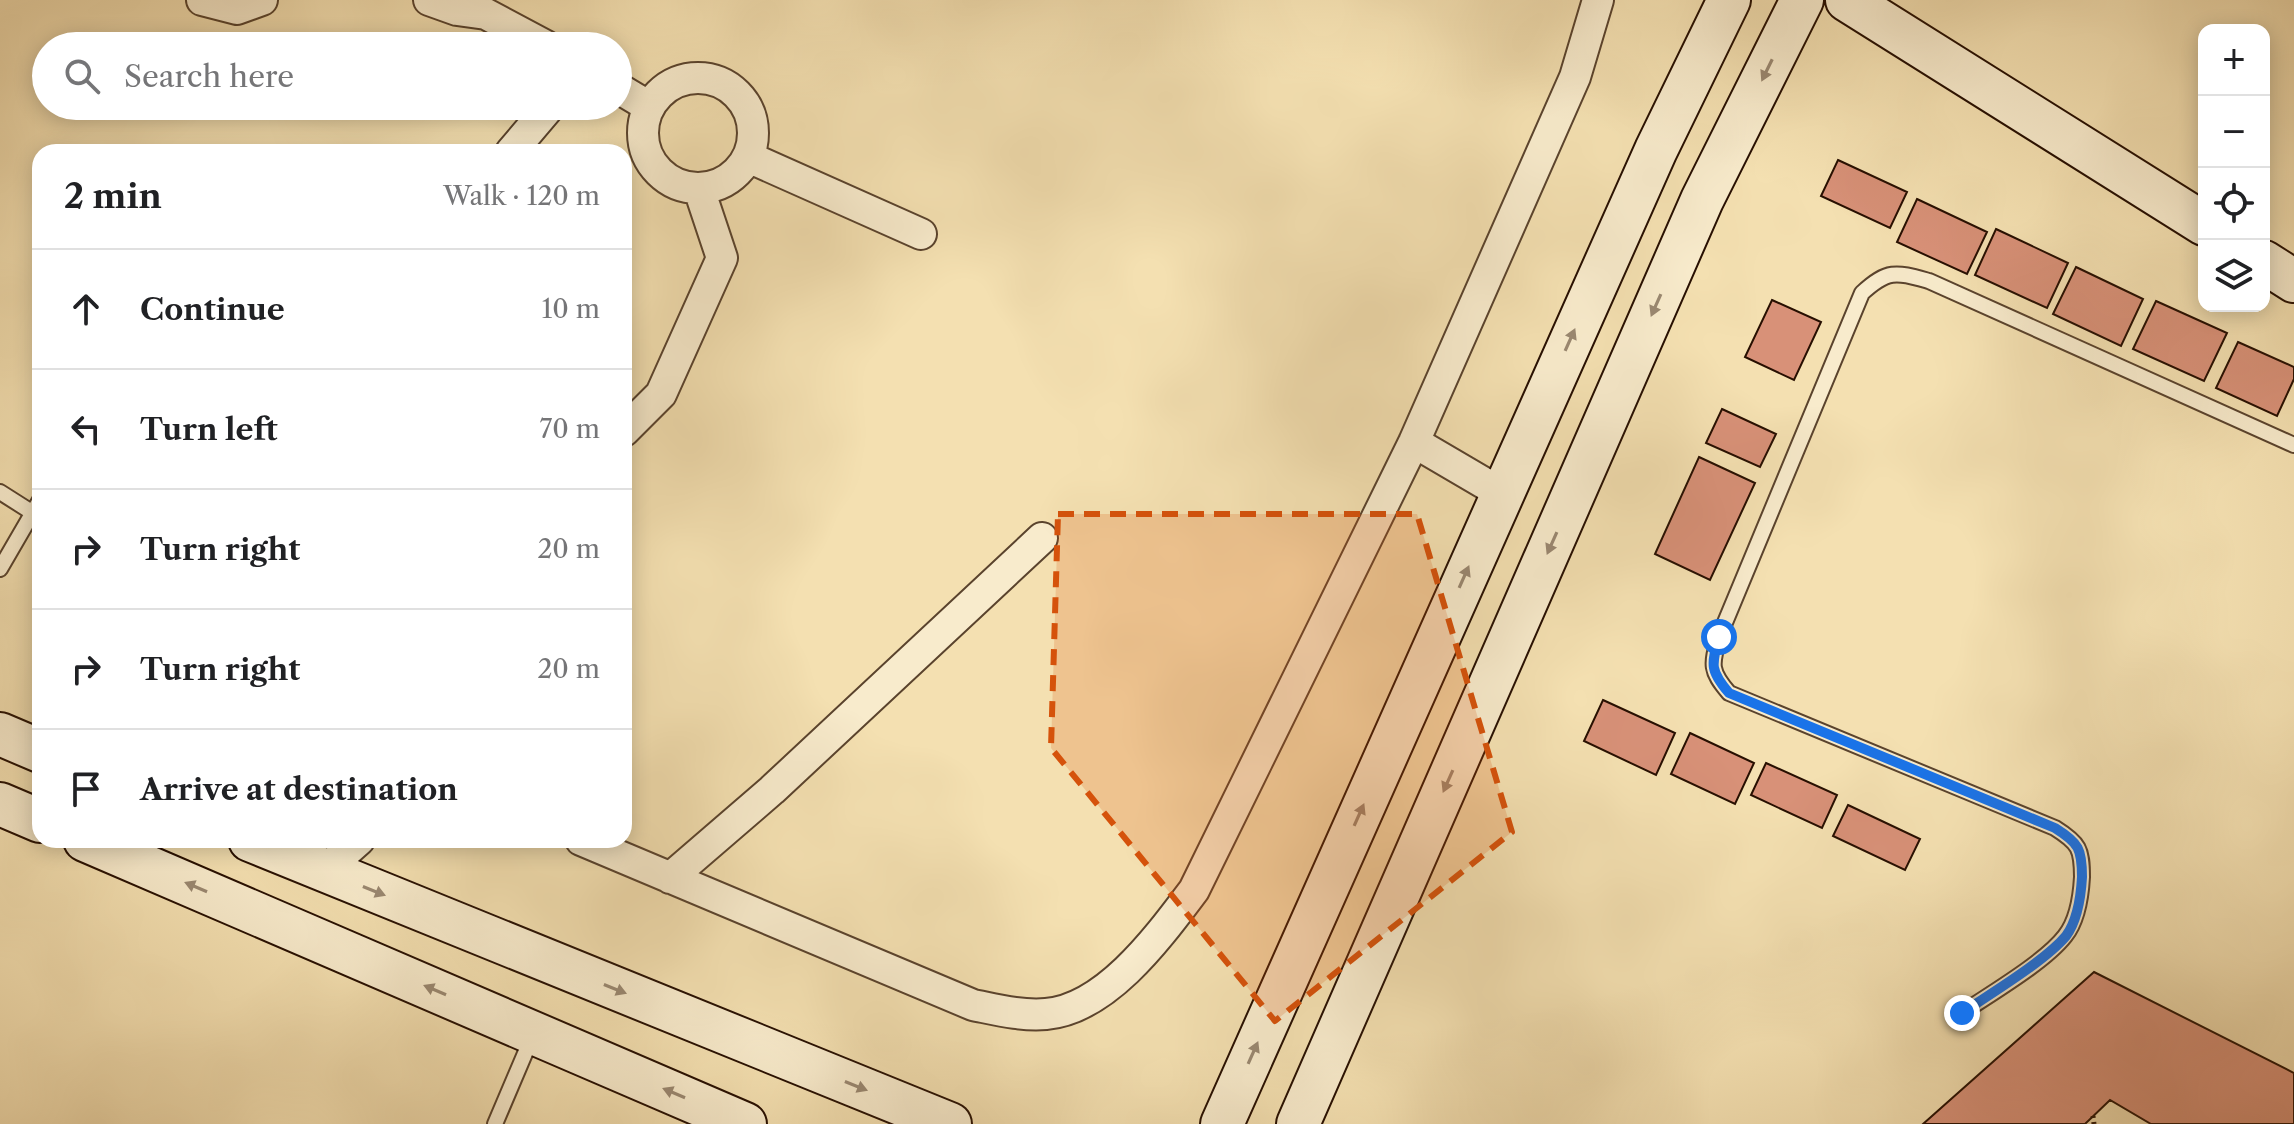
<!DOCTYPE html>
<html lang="en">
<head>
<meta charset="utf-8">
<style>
	:root { --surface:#fff; --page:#f2f2f2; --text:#202124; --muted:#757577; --line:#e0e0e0 }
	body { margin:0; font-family:"Libre Caslon Text",serif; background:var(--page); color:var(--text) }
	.controls { position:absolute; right:24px; top:24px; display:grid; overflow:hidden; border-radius:16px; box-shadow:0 4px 20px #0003 }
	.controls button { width:72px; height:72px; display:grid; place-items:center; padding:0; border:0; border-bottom:2px solid var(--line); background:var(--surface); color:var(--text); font:40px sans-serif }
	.stop { position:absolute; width:24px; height:24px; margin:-18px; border:6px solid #1a73e8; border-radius:50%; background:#fff }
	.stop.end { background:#1a73e8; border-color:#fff; box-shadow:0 2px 8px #0008 }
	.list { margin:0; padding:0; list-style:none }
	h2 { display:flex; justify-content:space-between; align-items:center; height:104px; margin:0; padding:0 32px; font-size:34px }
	h2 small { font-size:26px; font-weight:400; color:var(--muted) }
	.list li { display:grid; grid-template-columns:52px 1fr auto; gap:24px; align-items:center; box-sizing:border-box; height:120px; padding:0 32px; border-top:2px solid var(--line) }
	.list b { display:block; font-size:30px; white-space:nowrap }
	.list em { font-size:26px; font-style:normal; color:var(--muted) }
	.icon { flex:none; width:44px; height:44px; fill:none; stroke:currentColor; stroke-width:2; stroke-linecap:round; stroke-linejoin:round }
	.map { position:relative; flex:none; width:2294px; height:1124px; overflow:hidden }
	.search { position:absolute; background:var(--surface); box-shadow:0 4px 20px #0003; left:32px; top:32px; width:600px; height:88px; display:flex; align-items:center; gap:20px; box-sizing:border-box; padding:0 28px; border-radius:44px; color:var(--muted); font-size:30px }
	.panel { position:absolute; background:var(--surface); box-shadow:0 4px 20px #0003; left:32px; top:144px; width:600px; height:704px; border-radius:24px }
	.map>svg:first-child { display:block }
	.building { fill:#d89178; stroke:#270f01; stroke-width:2 }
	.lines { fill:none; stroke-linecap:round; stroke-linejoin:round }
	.lane-casing { stroke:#5a432d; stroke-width:18 }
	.street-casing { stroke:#5a432d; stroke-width:34 }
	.secondary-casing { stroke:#270f01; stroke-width:46 }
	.path { stroke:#270f01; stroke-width:5; stroke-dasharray:2 4; stroke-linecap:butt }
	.lane { stroke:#f8ebcc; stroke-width:14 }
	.street { stroke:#f8ebcc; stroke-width:30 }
	.secondary { stroke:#f8ebcc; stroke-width:42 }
	.oneway { fill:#9a8871 }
	.route { stroke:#1a73e8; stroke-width:10 }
	.marked { fill:#d5520b; fill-opacity:0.2; stroke:#d5520b; stroke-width:6; stroke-dasharray:16 10; stroke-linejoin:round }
</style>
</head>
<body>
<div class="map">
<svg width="2294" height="1124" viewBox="0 0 2294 1124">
	<rect width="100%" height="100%" fill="#f4e0b1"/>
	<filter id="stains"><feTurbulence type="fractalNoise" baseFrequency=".0025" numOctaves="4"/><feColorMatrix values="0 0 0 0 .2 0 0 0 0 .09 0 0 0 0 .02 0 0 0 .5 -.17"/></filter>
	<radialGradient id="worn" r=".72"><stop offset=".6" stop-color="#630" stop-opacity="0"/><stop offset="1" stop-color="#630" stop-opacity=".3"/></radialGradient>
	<!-- building -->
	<path class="building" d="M1838,160L1907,192L1890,228L1821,196Z
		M1917,199L1987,232L1967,274L1897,242Z
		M1996,229L2068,263L2047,308L1975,275Z
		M2076,267L2143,299L2121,346L2053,314Z
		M1772,300L1821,322L1794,380L1745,357Z
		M2156,301L2227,333L2204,381L2133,349Z
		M2238,342L2294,367V379L2277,416L2216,388Z
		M1722,409L1776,434L1760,467L1706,443Z
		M1699,457L1755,483L1710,580L1655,554Z
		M1603,700L1675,733L1656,775L1584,741Z
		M1690,733L1754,763L1735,804L1671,774Z
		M1766,763L1837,795L1822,828L1751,795Z
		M1848,805L1920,839L1905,870L1833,836Z
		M2094,972L2294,1073V1124H2151L2110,1100L2085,1124H1923Z"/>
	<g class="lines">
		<defs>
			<path id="lane" d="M0,492L33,513
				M0,569L40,500
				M1962,1013C1990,994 2045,962 2065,936C2077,921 2081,895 2082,877C2082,849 2079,843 2055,828L1729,693C1710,671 1711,665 1719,637L1862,293C1888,269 1896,272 1929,281L2294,445
				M495,1124L532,1037"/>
			<path id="street" d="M202,0L237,9L262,0
				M429,0L457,10L486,14L546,46
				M643 133a55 55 0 1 1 110 0a55 55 0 1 1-110 0Z
				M618,88L648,106
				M511,152L550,106
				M748,157L921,234
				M624,431L661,394L722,258L699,189
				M1414,442L1501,493
				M581,840L973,1005C998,1010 1021,1016 1046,1014C1107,1009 1160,935 1194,890L1414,442L1575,77L1598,0
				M324,871L359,840
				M670,878L772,790L1042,538"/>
			<path id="secondary" d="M1847,0L2204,224
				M2264,262L2294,281
				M0,734L40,751
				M0,804L40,821
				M85,840L745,1124
				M250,840L950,1124
				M1222,1124L1656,150L1729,0
				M1298,1124L1702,200L1802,0"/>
		</defs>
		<!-- lane casing -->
		<use href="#lane" class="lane-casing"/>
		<!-- street casing -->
		<use href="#street" class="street-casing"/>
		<!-- secondary casing -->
		<use href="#secondary" class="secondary-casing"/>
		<!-- path -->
		<path class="path" d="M2093,1116L2094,1124"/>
		<!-- lane -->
		<use href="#lane" class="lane"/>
		<!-- street -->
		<use href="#street" class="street"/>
		<!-- secondary -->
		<use href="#secondary" class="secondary"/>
	</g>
	<!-- one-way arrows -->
	<defs><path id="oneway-solid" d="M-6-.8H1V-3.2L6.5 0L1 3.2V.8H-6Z" transform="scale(2)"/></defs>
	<g class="oneway">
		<use href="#oneway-solid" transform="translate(1767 70) rotate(116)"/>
		<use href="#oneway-solid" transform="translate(1656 305) rotate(114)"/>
		<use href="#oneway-solid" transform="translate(1570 340) rotate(-66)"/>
		<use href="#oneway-solid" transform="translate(1552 543) rotate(114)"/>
		<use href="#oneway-solid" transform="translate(1464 577) rotate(-66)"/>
		<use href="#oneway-solid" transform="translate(1448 781) rotate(114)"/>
		<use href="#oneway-solid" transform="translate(1359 815) rotate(-66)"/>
		<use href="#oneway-solid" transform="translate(196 887) rotate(-157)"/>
		<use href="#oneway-solid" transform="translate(374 891) rotate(22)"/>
		<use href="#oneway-solid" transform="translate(615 989) rotate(22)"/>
		<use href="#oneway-solid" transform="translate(435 990) rotate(-157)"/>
		<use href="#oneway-solid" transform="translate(1253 1053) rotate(-66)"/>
		<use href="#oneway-solid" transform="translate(856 1086) rotate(22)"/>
		<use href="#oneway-solid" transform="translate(674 1093) rotate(-157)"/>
	</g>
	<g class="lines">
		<!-- route -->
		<path class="route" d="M1719,637C1711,665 1710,671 1729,693L2055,828C2079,843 2082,849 2082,877C2081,895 2077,921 2066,936C2045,961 1990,994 1962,1013"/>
	</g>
	<!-- marked area -->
	<path class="marked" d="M1058,514H1417L1512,832L1275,1021L1051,748Z"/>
	<rect width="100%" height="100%" filter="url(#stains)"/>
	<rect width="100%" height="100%" fill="url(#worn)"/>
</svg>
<div class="controls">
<button>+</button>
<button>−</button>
<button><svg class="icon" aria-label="locate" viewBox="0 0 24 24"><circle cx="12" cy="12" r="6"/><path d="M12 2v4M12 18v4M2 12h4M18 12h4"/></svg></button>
<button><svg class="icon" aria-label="layers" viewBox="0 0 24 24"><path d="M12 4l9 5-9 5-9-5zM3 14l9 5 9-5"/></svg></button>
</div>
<div class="stop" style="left:1719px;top:637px"></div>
<div class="stop end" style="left:1962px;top:1013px"></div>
<div class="search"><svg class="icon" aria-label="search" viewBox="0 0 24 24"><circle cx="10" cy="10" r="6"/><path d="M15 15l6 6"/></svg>Search here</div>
<section class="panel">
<h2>2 min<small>Walk · 120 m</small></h2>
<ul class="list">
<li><svg class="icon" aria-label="ahead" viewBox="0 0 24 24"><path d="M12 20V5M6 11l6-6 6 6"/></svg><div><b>Continue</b></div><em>10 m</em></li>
<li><svg class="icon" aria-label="left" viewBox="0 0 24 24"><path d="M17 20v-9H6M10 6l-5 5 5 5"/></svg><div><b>Turn left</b></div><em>70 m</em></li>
<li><svg class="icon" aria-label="right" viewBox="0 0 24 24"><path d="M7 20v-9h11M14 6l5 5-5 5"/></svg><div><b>Turn right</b></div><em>20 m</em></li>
<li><svg class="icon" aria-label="right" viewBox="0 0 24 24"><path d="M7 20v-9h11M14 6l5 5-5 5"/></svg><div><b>Turn right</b></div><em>20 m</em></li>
<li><svg class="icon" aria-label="arrive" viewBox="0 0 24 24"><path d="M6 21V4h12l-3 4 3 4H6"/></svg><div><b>Arrive at destination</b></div></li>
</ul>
</section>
</div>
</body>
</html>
